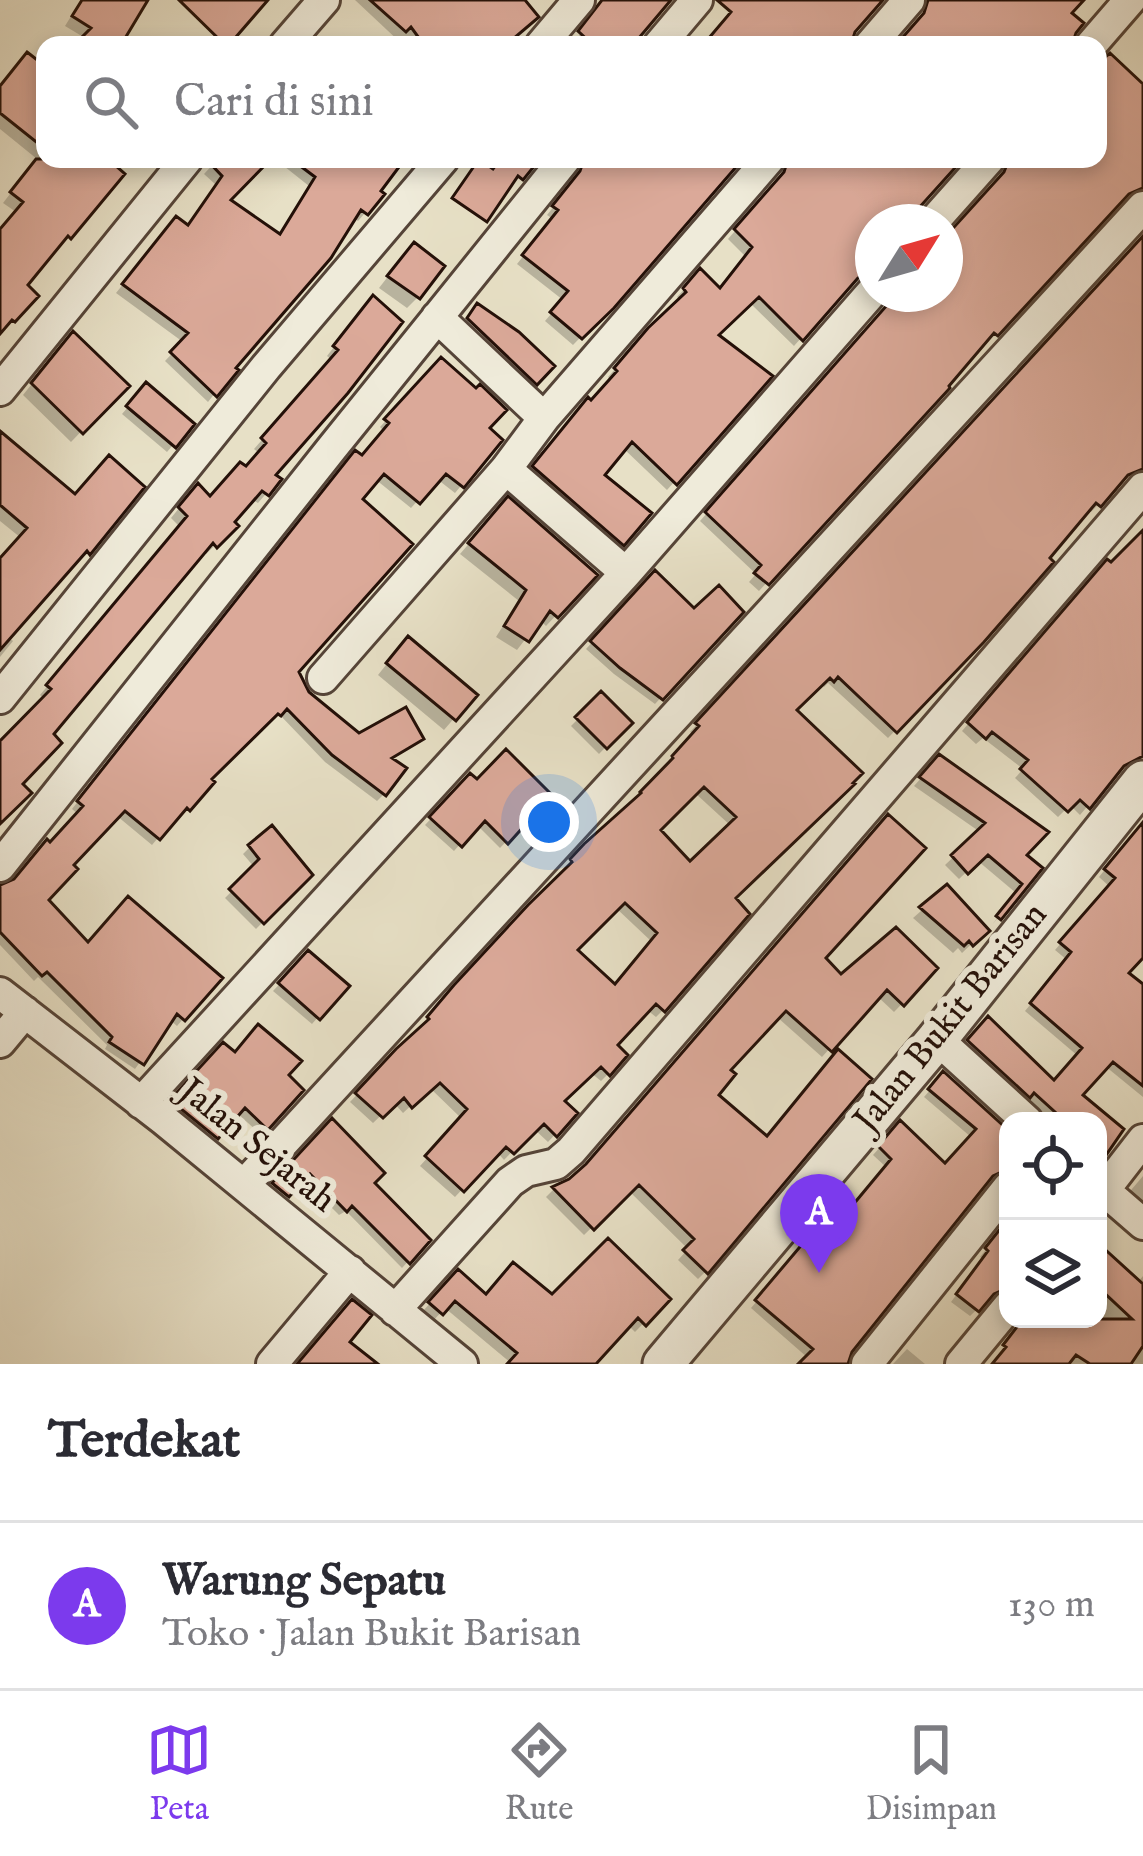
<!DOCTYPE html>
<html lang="id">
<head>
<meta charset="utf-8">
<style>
	:root { --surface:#fff; --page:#f2f2f3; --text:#2b2b33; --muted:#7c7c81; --line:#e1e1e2; --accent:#7c3aed }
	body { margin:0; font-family:"IM FELL English",serif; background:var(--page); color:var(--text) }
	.controls { position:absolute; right:36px; bottom:36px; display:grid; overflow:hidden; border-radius:24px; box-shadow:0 6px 18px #0003 }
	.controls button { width:108px; height:108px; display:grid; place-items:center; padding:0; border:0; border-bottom:3px solid var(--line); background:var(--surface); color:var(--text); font:60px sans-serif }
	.compass { position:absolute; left:855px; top:204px; width:108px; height:108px; border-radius:50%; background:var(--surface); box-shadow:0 6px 18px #0003; rotate:53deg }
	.you { position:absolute; left:549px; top:822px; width:42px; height:42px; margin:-30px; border:9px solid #fff; border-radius:50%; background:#1a73e8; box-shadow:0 0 0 18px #1a73e833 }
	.badge { display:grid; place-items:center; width:78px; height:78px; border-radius:50%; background:var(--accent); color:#fff; font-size:39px; font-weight:700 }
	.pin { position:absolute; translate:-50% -99px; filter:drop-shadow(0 3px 6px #0008) }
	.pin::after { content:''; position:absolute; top:63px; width:42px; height:36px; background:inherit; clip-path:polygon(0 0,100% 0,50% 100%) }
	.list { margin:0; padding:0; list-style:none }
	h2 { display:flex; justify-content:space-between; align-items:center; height:156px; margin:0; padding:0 48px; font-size:51px }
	h2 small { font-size:39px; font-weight:400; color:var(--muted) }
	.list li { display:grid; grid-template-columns:78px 1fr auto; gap:36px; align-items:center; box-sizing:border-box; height:168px; padding:0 48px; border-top:3px solid var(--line) }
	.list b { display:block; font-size:45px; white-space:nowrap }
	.list p { margin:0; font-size:39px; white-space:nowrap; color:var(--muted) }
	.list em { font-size:39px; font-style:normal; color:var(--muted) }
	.icon { flex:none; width:66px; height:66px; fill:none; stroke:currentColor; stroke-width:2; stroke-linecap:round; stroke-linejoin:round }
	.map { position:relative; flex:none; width:1143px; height:1364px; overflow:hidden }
	.search { position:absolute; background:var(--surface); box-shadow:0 6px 18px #0003; left:36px; right:36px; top:36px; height:132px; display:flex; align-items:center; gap:30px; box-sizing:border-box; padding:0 42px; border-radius:24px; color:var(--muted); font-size:45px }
	.sheet { height:324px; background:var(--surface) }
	nav { display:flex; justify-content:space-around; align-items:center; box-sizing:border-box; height:168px; border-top:3px solid var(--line); background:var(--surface); font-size:33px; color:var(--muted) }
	nav a { display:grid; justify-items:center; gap:6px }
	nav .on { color:var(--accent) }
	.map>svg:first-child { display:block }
	.shadow { fill:#0003; fill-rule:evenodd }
	.building { fill:#dba999; stroke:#241008; stroke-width:3; fill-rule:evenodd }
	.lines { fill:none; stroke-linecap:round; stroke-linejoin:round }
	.minor-casing { stroke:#554438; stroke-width:36 }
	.tertiary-casing { stroke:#554438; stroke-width:45 }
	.minor { stroke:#efebda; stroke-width:30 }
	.tertiary { stroke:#efebda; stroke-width:39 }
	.labels { text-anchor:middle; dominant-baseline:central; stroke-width:12; stroke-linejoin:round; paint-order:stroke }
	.street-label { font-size:36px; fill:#241008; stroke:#efebda }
</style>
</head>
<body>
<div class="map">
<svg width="1143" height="1364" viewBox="0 0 1143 1364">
	<rect width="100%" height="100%" fill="#e7e0c6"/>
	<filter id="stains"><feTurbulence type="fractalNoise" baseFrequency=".00167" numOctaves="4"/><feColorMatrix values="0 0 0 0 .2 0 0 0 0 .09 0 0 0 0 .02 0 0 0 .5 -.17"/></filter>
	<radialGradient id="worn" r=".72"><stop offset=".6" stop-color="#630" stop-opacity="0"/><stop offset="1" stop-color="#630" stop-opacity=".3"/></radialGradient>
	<!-- shadow -->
	<path class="shadow" d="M81,0H144L124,33L139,45H78L85,38L65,26Z
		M355,0H521L503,45H403Z
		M614,0H659L628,45H570Z
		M1098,66L1143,88V197L1128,195L996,334L988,341L986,338L946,388L759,591L749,582L756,574L700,521L881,315L885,306V294H945V239L998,182L1001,163L999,159H1098Z
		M45,70V159H104L121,175L24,286L35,296L4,329L2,327L0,330V231L16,212L3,203L37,159L0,129V88Z
		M218,159H267L227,200L278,236L309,186L275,159H401L377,191L380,194L365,213L358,221L353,217L208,402L165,361L183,342L116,293L169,227L186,228L216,185L204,174Z
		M576,159H739L611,306L573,345L545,321L563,300L517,264L553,219L547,215L574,181L578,171Z
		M778,159H959L916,207L912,222H873V282L858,279L850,283L794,346L749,302L715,335L769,376L667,490L623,448L601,475L648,514L614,551L527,475L581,409L590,404L611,380L608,377L641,339L681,301L677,297L700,272L719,292L746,257L728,239L777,183L782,171Z
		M1143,239V478L1136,475L1125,477L1091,512L1087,509L982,640L888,738L828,683L824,687L820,683L793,710L732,898L663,1010L656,1017L647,1010L614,1046L608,1074L601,1081L591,1073L561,1102L574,1114L548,1142L534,1129L504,1160L497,1152L455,1197L420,1166L462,1119L430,1088L403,1113L394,1103L373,1123L350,1102L567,871L564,869L576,856L635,802L694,735L690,732ZM695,793L731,826L690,865L657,830ZM616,908L652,942L614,988L574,950Z
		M404,256L418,297L407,308L379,288Z
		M364,308L272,475L278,480L258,503L251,499L231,522L235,526L206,554L203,550L49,734L0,820V745L44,699L40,695L180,527L171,518L189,496L210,500L245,470L260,454L254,449L332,360L327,356Z
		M471,314L551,366L528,389L462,326Z
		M63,345L125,386L71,442L23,395Z
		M441,361L485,428L499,440L455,493L437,479L411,508L375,479L359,499L296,672L307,694L359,737L421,739L390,759L384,794L377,801L325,762L279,714L272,721L270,718L208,779L211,782L188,809L181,815L179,813L152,845L117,816L70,865L45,900L88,946L129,900L183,1019L177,1026L170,1020L135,1069L105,1049L107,1045L38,977L34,981L0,945V888L14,882L79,815L72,809L349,461L362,458L385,432L380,427Z
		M146,386L191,424L167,452L122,414Z
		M0,437L75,498L140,487L88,553L79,561L77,558L8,637L13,641L0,657V562L21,538L0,521Z
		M498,510L594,575L546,626L540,620L517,650L496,637L519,601L460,554Z
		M1143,529V746L1138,757L1131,764L1118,770L1080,815L1070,805L1058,817L1015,778L1023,769L983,738L976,744L962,731L1100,571L1111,566Z
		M655,574L694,612H740L655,704L614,674L586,649Z
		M397,651L474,695L444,730L378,675Z
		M601,696L629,723L599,754L571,726Z
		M939,758L1023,855L1039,868L992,925L1016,893L978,861L959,879L945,865L980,832L914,786Z
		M470,777L521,826L500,848L477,825L454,851L425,825Z
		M1143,822V953L1125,974L1143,988V1097L1105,1066L1079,1096L1120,1129L1098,1161V1121H1051L1025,1098L1022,1102L963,1048L988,1020L1054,1084L1078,1056L1025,1011L1067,960L1055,950L1110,887L1099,877Z
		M250,847L309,875L256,929L225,898L255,868L243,854Z
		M947,888L985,931L962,953L958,948L953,953L913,918Z
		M308,954L345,986L312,1024L273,991Z
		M822,958L841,978L931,974L894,1012L877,996L822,1057L777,1017L727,1070L715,1095L766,1140L868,1079L705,1272L698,1279L678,1260L688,1249L629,1191L584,1235L546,1197L554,1189L570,1181Z
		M223,1046L234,1056L285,1075L300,1090L260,1134L237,1113L210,1144L166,1108Z
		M943,1075L1008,1132V1178L993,1175L808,1358L751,1308L826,1220L841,1221L886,1167L873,1155L900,1125L944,1167L971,1137L924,1097Z
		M332,1123L370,1183L427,1241L402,1268L346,1211L339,1215L302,1178L281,1201L268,1191Z
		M1143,1176V1211L1126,1196Z
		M1008,1222V1297L993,1294L970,1316L951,1302L983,1259L980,1257Z
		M1098,1247L1137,1283L1143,1276V1364H995L1021,1319H1098Z
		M458,1273L486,1297L667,1299L635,1332L628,1325L511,1363L445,1308L432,1322L422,1312Z
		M907,1349L925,1364H893Z"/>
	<!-- building -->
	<path class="building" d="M82,0H148L121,45H74L91,28L72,16Z
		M179,0H268L229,45H225Z
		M370,0H525L539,17L506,45H424L411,27L406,32Z
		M602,0H671L633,45H593L578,31Z
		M717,0H883L855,32L851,45H703L731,12Z
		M928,0H1084L1072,13L1084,23L1076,33L1072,45H896L924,13Z
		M27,52L45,66V149L0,113V86Z
		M1110,53L1143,84V188L1129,194L998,336L994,333L949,386L950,388L769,585L754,573L761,565L705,512L888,304L892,294L897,296L945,294V237L1004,172L1009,159H1098V63Z
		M36,159H108L125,174L71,239L68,236L28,285L39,296L15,322L12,320L0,334V229L23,202L10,192Z
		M206,159H271L231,200L280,234L315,177L291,159H405L381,191L385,194L368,215L361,210L331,258L236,368L239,370L217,397L170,352L188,333L122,284L176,216L188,225L222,176Z
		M479,159L493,169L499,161L497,159H540L523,180L518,176L487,222L452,198Z
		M584,159H743L614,308L582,339L550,312L568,291L522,255L558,210L552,206L580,171Z
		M788,159H963L918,209L914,222H873V255L864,266L871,272L858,278L803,341L759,297L719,335L773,376L677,485L632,442L605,475L652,513L624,546L532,466L588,397L591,400L617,371L614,368L648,328L686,292L683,288L700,268L720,288L752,247L734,229L784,172Z
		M1143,236V469L1128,475L1101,507L1096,503L1050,558L1054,562L984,642L897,733L838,677L834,682L830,678L797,710L863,773L853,783L855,784L736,898L750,914L665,1012L656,1004L618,1045L628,1055L610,1076L601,1067L565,1101L578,1113L557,1137L544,1124L514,1154L506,1147L464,1192L425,1156L467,1109L440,1083L412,1108L404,1098L383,1118L355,1093L396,1049L429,1019L427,1017L454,985L528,905L572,862L570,859L584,844L641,793L640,792L673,758L672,756L699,726L695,723ZM704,787L736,817L690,861L661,830ZM625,903L657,933L615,984L578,950Z
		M414,242L445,266L420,299L387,276Z
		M373,295L403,322L348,393L276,475L282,479L269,496L262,491L235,522L239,526L217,548L213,543L54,734L62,743L23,784L32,793L0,824V741L51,689L46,685L187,516L178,507L198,483L210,496L240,462L246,466L266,443L261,438L338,350L333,346Z
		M477,303L519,332L555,366L537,385L467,318Z
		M73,331L130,386L83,434L31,383Z
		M441,357L476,388L480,384L507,410L490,428L503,440L464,488L446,474L420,504L384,474L363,499L413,544L299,672L309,692L359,733L406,707L424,739L392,758L407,768L386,796L332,755L287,709L281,716L278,714L212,779L215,782L190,811L187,808L160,840L125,811L74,865L78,869L49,900L88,942L128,896L223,978L185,1021L177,1014L144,1065L109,1042L112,1037L47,972L42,976L0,932V885L14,879L47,839L50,842L83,806L77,801L347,460L355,450L362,455L389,423L384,419Z
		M146,382L195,424L176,448L126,406Z
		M0,431L75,494L109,455L145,487L90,555L87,551L0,650V558L27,528L0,505Z
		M508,496L598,575L558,618L550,611L529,642L504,626L526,590L468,543Z
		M1143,530V756L1124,766L1090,809L1080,800L1068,812L1020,769L1028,760L992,732L986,739L967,722L1107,559L1111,562Z
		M655,570L694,608L719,585L744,612L663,700L620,668L590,641Z
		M408,636L478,695L456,721L386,663Z
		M601,691L633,723L607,749L575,717Z
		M506,749L552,795L508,844L485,821L462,847L429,817L470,773L477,779Z
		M939,754L1049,832L1027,855L1043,868L1001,920L996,916L1022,884L988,855L968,874L951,855L985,823L919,777Z
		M888,814L926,848L826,958L841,974L896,927L938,968L904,1006L887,990L832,1052L786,1011L731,1070L736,1074L719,1095L767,1136L838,1049L872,1079L708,1274L683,1250L694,1239L639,1185L594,1230L552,1187L569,1179L586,1164Z
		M1143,822V958L1129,973L1143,984V1086L1113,1062L1083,1095L1124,1129L1102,1161H1098V1121H1065L1034,1093L1030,1098L967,1040L988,1016L1054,1080L1082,1048L1030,1003L1071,952L1059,942L1115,878L1104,869Z
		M272,825L313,875L264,924L229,889L259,859L248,845Z
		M947,884L990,931L973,946L969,941L964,946L919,907Z
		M308,950L350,986L320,1020L278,983Z
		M258,1024L302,1061L289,1075L304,1090L268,1130L245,1108L218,1139L170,1100L223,1042L235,1052Z
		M943,1071L1008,1130V1169L993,1176L852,1352L848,1364H798L813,1349L755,1300L832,1209L842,1218L891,1159L878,1146L900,1120L945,1163L976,1129L928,1089Z
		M332,1118L385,1173L375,1183L431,1240L410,1264L352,1206L347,1212L310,1174L289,1197L272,1183Z
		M1008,1219V1288L994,1294L979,1312L956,1294L988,1251L985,1248Z
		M608,1238L671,1299L646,1326L638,1318L596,1364H507L517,1353L455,1301L443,1315L428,1302L458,1269L486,1294L513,1262L552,1294Z
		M1098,1243L1143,1284V1346L1131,1364H1090L1076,1355L1069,1364H992L1006,1347L1003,1345L1023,1319H1132L1098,1287Z
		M352,1299L372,1315L350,1342L378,1364H297Z"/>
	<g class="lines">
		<defs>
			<path id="minor" d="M285,45L324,0
				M541,45L579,0
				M659,45L697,0
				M870,45L909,0
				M1091,45L1130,0
				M933,222L989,159
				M437,317L544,418
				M0,390L187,159
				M506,469L626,573
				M323,678L506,469L544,418L769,159
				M0,698L266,367L443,159
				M0,866L332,448L565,159
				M0,993L164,1120L462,1364
				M937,1039L1027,1121
				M0,1042L25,1012
				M141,1103L626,573L873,291
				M244,1185L1143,207
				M1098,1185L1143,1224
				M1098,1198L1143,1140
				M395,1310L510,1182L526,1171L556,1164L571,1151L1143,488
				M272,1364L350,1271
				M867,1364L1008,1188
				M961,1364L1008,1307"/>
			<path id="tertiary" d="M663,1364L937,1039L1143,781"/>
		</defs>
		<!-- minor casing -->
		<use href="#minor" class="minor-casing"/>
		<!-- tertiary casing -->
		<use href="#tertiary" class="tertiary-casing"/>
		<!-- minor -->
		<use href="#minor" class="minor"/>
		<!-- tertiary -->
		<use href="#tertiary" class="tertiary"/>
	</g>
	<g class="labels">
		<!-- street labels -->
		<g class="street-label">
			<text transform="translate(951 1018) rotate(-51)">Jalan Bukit Barisan</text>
			<text transform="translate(257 1146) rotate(39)">Jalan Sejarah</text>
		</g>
	</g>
	<rect width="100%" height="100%" filter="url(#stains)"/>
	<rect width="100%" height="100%" fill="url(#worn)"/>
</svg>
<div class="controls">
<button><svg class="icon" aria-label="locate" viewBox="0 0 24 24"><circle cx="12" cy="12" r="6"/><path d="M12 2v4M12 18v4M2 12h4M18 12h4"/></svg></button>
<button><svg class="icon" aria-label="layers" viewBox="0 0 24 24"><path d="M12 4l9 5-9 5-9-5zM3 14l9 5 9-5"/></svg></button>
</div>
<svg class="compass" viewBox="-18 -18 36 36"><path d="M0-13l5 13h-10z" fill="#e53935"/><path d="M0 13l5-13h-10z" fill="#7c7c81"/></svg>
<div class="you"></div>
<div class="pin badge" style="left:819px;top:1273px">A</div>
<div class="search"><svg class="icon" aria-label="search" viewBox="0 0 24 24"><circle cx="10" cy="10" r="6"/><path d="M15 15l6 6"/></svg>Cari di sini</div>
</div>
<section class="sheet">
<h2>Terdekat<small></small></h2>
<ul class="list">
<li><span class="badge">A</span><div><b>Warung Sepatu</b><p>Toko · Jalan Bukit Barisan</p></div><em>130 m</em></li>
</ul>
</section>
<nav>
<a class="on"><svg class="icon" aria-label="map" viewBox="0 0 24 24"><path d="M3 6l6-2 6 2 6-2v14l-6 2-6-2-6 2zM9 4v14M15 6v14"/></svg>Peta</a>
<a><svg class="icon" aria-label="directions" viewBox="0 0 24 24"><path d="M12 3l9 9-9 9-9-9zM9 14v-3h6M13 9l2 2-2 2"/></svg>Rute</a>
<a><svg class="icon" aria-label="saved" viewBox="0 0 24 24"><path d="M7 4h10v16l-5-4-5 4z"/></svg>Disimpan</a>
</nav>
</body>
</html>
